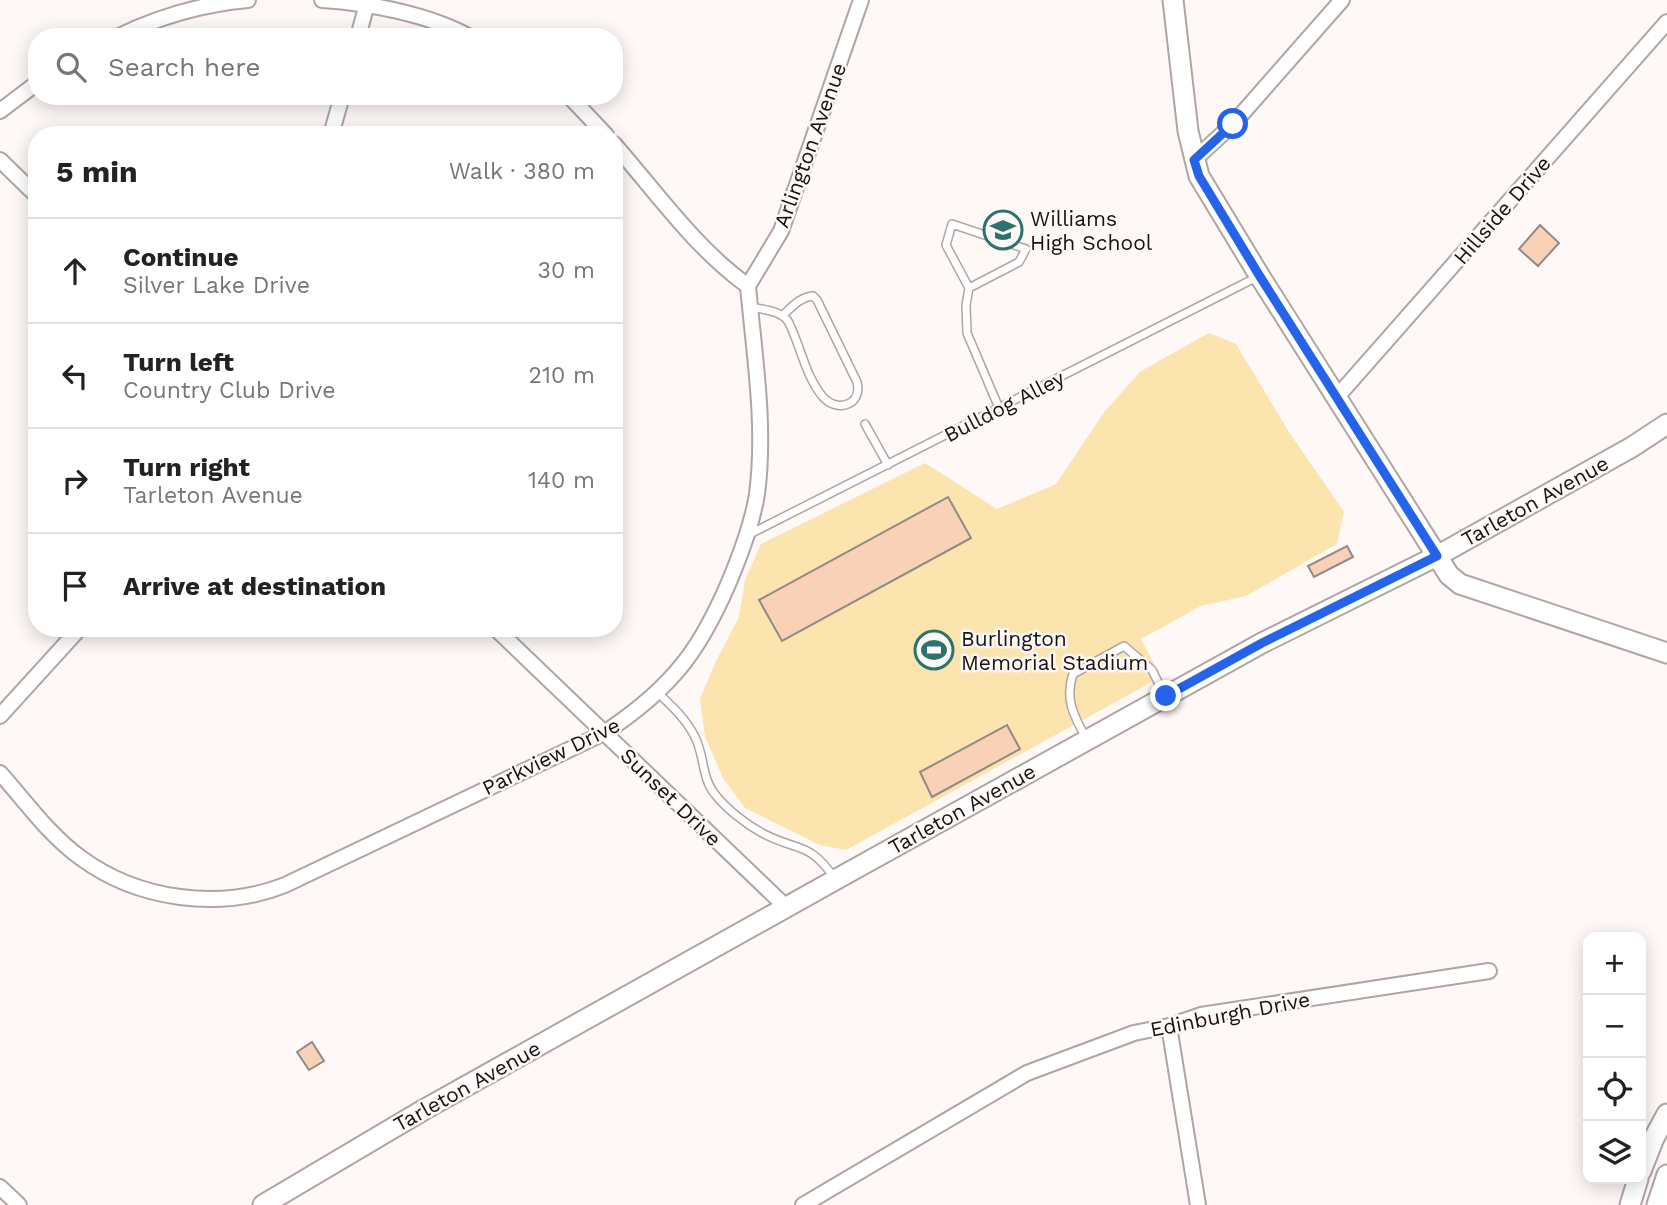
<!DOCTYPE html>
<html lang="en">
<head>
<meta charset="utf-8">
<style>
	:root { --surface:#fff; --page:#f6f6f6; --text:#222; --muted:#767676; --line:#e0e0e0 }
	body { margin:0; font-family:"Work Sans",sans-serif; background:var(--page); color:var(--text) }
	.controls { position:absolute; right:21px; bottom:21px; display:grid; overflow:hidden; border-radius:14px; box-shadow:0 4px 18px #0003 }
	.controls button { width:63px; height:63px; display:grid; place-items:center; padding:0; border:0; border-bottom:2px solid var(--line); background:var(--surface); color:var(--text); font:35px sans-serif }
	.stop { position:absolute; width:21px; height:21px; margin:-16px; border:5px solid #2563eb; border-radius:50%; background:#fff }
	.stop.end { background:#2563eb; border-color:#fff; box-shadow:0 2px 7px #0008 }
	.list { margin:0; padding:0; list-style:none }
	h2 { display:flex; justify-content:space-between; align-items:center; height:91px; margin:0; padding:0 28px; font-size:30px }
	h2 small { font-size:23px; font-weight:400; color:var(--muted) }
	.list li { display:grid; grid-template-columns:46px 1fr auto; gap:21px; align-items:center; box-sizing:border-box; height:105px; padding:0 28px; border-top:2px solid var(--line) }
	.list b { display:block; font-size:26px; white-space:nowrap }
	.list p { margin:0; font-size:23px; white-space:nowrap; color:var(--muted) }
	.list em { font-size:23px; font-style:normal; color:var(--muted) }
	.icon { flex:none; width:38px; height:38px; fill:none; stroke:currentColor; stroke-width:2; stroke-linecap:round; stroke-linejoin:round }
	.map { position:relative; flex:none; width:1667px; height:1205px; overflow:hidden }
	.search { position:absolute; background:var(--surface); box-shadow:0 4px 18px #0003; left:28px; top:28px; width:595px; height:77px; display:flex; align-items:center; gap:18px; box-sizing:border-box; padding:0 24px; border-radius:28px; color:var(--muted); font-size:26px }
	.panel { position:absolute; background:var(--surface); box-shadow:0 4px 18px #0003; left:28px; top:126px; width:595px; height:511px; border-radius:28px }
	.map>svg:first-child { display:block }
	.green { fill:#fbe4ae }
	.building { fill:#f8d1b7; stroke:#928a86; stroke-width:2 }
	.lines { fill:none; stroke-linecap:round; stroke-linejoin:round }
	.lane-casing { stroke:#afa5a5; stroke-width:10 }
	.street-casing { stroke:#afa5a5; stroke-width:18 }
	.secondary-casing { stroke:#afa5a5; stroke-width:23 }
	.lane { stroke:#fff; stroke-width:7 }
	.street { stroke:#fff; stroke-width:14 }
	.secondary { stroke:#fff; stroke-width:19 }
	.route { stroke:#2563eb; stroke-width:9 }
	.labels { text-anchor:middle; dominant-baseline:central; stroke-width:5; stroke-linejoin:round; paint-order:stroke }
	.street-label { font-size:21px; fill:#151212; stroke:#fef8f7 }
	.poi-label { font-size:21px; fill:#151212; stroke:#fef8f7; text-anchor:start }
</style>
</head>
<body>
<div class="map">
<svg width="1667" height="1205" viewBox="0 0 1667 1205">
	<rect width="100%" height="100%" fill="#fef8f7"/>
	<!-- green -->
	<path class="green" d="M1209,333L1236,344L1289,432L1344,512L1337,544L1246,596L1201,606L1141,639L1161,677L846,850L820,845L745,808L723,778L705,737L700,699L716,661L739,617L745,580L761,544L925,463L997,509L1056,484L1105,411L1141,371Z"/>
	<!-- building -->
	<path class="building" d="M1540,225L1559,243L1538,266L1519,249Z
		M948,497L971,538L782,641L759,600Z
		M1347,546L1353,557L1314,577L1308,566Z
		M1007,725L1020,749L932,797L920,772Z
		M312,1042L324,1061L309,1070L297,1052Z"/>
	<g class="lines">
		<defs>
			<path id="lane" d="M969,288L1019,262L1026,249L952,224L946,245L969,288L966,305L967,333L999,408
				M751,307C764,310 779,310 788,321C801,346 805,376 823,397C837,413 863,405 857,382L817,300L813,296C800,297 792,307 783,315
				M865,424L888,465
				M748,535L1259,276
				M657,692C672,706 686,719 695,737C704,754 702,778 714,793C726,809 747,825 764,834C799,852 809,841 835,879
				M1087,740C1075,718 1064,700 1073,674L1124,646L1152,670L1165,696"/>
			<path id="street" d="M322,0C369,3 428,14 470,37
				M117,37C158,17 202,4 248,0
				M358,37L368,0
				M569,96L606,135
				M0,111L37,83
				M331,135L342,96
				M0,160L37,196
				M1194,160L1233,124L1342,0
				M748,286L781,231L861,0
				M1336,398L1667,22
				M495,628L786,907
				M0,716L80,628
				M0,773C26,802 50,836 81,858C138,900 220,911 285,885L604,733C674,687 703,647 734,570C744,545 753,520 757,494C766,425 754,354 748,286C695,248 657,193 614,144
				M1169,1026L1198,1205
				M0,1187L19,1205
				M803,1205L1027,1073L1134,1033L1169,1026L1201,1015L1489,971"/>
			<path id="secondary" d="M1173,0L1188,131L1199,176L1259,275L1449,575L1460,584L1667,653
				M1641,1171L1654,1138L1667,1114
				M263,1205L425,1109L835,880L1262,643L1437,556L1632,447L1667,424
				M1630,1205L1638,1179
				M1657,1205L1667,1175"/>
		</defs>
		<!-- lane casing -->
		<use href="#lane" class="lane-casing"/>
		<!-- street casing -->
		<use href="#street" class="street-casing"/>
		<!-- secondary casing -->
		<use href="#secondary" class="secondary-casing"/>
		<!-- lane -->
		<use href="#lane" class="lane"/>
		<!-- street -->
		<use href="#street" class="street"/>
		<!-- secondary -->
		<use href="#secondary" class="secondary"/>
	</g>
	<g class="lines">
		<!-- route -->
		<path class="route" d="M1166,696L1262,643L1437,556L1259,275L1199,176L1194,160L1233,124"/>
	</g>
	<!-- icons -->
	<defs>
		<symbol id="school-ring" viewBox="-11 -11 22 22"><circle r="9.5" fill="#fef8f7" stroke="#2b736c" stroke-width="1.5"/><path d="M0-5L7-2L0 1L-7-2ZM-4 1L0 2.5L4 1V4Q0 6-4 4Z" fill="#2b736c"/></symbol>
		<symbol id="stadium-ring" viewBox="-11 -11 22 22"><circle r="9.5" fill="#fef8f7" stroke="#2b736c" stroke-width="1.5"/><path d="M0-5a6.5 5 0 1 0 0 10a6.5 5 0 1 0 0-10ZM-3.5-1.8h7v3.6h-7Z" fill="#2b736c"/></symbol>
	</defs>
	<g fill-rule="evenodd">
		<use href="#school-ring" x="981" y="208" width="44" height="44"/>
		<use href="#stadium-ring" x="912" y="628" width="44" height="44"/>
	</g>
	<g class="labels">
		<!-- street labels -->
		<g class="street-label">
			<text transform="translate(810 145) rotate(-70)">Arlington Avenue</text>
			<text transform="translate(1502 210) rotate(-49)">Hillside Drive</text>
			<text transform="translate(1004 406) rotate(-27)">Bulldog Alley</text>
			<text transform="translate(1535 501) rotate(-29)">Tarleton Avenue</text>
			<text transform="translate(551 756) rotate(-26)">Parkview Drive</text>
			<text transform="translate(671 797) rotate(44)">Sunset Drive</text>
			<text transform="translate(962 809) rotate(-29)">Tarleton Avenue</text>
			<text transform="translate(1230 1014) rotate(-11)">Edinburgh Drive</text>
			<text transform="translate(467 1086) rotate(-29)">Tarleton Avenue</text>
		</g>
		<!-- poi labels -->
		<g class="poi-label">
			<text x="1030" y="218">Williams<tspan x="1030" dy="24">High School</tspan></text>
			<text x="961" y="638">Burlington<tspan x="961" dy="24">Memorial Stadium</tspan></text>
		</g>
	</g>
</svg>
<div class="controls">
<button>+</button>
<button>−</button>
<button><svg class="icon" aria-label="locate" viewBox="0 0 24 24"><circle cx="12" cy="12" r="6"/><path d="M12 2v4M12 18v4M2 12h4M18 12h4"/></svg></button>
<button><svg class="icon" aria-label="layers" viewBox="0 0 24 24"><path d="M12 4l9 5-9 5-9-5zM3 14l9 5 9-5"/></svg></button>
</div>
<div class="stop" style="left:1233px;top:124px"></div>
<div class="stop end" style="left:1166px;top:696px"></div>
<div class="search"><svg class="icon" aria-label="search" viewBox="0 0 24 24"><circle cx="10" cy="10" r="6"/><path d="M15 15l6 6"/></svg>Search here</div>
<section class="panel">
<h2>5 min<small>Walk · 380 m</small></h2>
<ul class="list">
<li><svg class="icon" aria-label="ahead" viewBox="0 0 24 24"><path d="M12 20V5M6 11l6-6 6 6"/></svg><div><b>Continue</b><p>Silver Lake Drive</p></div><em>30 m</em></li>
<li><svg class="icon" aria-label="left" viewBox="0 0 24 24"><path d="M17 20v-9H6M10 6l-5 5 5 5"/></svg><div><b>Turn left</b><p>Country Club Drive</p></div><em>210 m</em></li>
<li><svg class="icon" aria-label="right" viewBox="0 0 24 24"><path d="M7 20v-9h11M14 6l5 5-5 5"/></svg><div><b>Turn right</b><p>Tarleton Avenue</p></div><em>140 m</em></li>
<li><svg class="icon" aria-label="arrive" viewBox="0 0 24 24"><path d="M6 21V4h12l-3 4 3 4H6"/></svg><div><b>Arrive at destination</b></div></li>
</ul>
</section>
</div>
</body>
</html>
